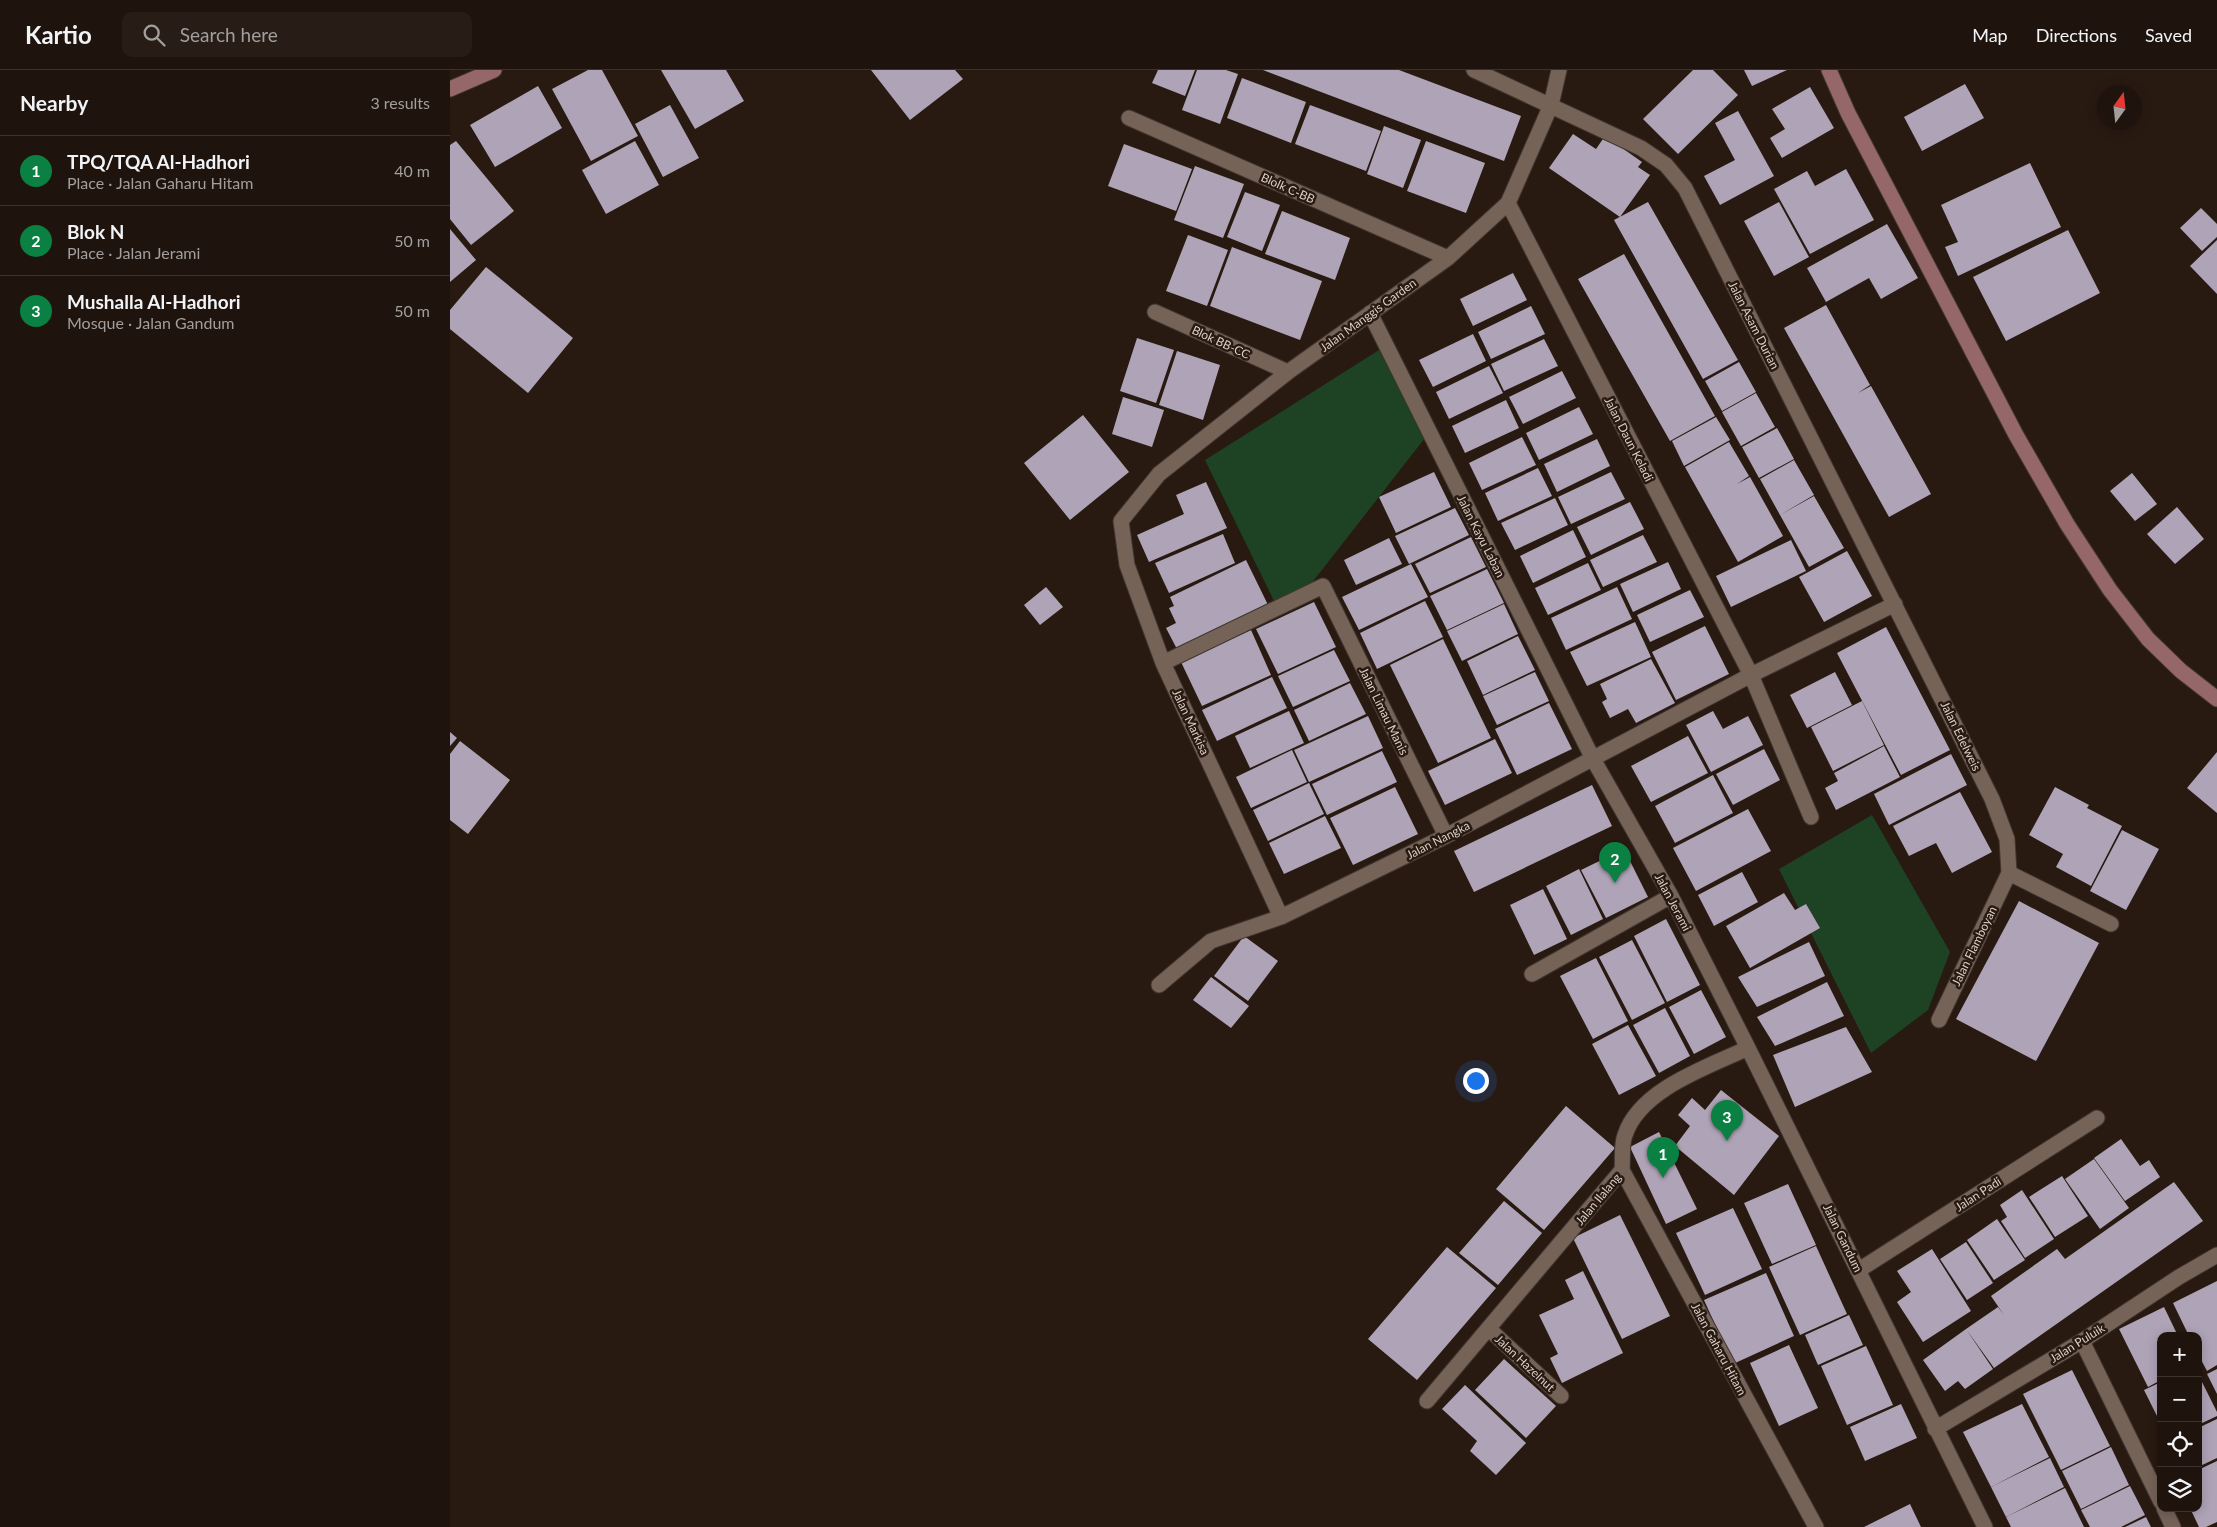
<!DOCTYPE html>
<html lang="en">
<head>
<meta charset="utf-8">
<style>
	:root { --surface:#1f140d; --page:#271d16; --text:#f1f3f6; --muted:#a19e9d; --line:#3c332e; --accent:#0b8043 }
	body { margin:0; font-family:Lato,sans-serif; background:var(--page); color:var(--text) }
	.controls { position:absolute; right:15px; bottom:15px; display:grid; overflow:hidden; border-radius:10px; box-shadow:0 2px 12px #0003 }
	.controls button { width:45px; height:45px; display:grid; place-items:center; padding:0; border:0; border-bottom:1px solid var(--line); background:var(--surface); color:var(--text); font:25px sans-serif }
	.compass { position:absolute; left:1647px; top:15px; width:45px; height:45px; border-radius:50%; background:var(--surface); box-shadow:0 2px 12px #0003; rotate:15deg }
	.you { position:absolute; left:1025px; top:1010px; width:18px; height:18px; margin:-12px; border:4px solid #fff; border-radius:50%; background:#1a73e8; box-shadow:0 0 0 8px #1a73e833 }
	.badge { display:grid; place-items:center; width:32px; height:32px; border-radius:50%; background:var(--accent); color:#fff; font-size:16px; font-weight:700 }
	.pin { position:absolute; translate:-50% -41px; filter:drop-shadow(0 1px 2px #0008) }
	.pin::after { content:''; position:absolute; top:26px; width:18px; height:15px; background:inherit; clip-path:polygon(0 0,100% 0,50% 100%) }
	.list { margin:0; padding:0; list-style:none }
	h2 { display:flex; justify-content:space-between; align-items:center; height:65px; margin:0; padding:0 20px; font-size:21px }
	h2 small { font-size:16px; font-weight:400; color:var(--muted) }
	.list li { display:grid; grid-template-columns:32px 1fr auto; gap:15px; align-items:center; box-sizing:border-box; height:70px; padding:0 20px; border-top:1px solid var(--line) }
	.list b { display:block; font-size:19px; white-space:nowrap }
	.list p { margin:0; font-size:16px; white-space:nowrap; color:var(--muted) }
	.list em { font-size:16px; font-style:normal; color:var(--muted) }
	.icon { flex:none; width:28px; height:28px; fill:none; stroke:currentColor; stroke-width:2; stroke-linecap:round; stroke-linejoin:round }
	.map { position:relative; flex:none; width:1767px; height:1457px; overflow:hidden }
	header { display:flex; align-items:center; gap:30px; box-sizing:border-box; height:70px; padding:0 25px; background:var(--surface); border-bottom:1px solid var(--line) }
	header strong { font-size:24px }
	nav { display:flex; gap:28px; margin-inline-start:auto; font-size:18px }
	.search { width:350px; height:45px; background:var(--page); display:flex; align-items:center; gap:12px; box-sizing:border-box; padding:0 18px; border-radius:10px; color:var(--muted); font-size:19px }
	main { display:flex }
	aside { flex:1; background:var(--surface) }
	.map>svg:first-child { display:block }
	.green { fill:#1d4224 }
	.building { fill:#afa4b7 }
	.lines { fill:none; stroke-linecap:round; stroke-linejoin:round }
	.street-casing { stroke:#413631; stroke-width:17 }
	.secondary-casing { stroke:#413631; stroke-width:17 }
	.street { stroke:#756358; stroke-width:15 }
	.secondary { stroke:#966768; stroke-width:15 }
	.labels { text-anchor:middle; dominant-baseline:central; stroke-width:5; stroke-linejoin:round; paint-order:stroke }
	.street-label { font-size:12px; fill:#dad0c9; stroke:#291a11 }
</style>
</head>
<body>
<header>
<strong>Kartio</strong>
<div class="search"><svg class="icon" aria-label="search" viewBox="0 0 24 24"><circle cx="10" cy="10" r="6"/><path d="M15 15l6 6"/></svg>Search here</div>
<nav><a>Map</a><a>Directions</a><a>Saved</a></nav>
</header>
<main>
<aside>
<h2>Nearby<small>3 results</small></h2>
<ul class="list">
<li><span class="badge">1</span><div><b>TPQ/TQA Al-Hadhori</b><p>Place · Jalan Gaharu Hitam</p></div><em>40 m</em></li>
<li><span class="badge">2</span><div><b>Blok N</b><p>Place · Jalan Jerami</p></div><em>50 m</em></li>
<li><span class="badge">3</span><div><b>Mushalla Al-Hadhori</b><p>Mosque · Jalan Gandum</p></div><em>50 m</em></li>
</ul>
</aside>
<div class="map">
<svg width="1767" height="1457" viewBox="0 0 1767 1457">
	<rect width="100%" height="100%" fill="#291a11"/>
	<!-- green -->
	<path class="green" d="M929,280L975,368L857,519L826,535L755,390Z
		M1422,745L1500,882L1478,940L1421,983L1329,799Z"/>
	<!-- building -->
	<path class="building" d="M138,0H152L188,66L141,91L102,19Z
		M211,0H276L294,31L245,59Z
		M421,0H505L513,9L460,50Z
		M708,0H745L735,26L702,13Z
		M747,0H776L788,4L770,54L732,40Z
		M813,0H949L1071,46L1054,91Z
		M1243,0H1263L1288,25L1228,84L1193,49Z
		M1294,0H1337L1302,16Z
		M792,8L856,32L841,73L777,48Z
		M1515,14L1534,48L1472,81L1454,47Z
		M88,16L112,58L45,97L20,55Z
		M1360,17L1384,58L1332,88L1320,68L1335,59L1322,39Z
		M220,35L249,88L213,107L185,54Z
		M860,35L931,61L916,101L845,74Z
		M1288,41L1324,106L1270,135L1254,106L1285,90L1265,53Z
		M934,56L971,70L953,118L917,104Z
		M1123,64L1146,79L1155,66L1192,92L1188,97L1200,105L1170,147L1099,98Z
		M6,71L64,141L21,175L0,149V75Z
		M185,71L209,115L156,144L132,100Z
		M976,71L1035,93L1016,143L957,121Z
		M674,74L742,99L726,141L658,116Z
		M1580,93L1611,157L1508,206L1495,177L1508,172L1491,135Z
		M745,96L794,114L773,168L724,150Z
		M1396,99L1424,150L1360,184L1324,119L1357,101L1365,116Z
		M795,122L830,135L812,181L777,167Z
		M1198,132L1288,290L1253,309L1164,150Z
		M1329,132L1359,187L1324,206L1294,151Z
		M1751,138L1767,154V167L1752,181L1730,158Z
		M832,141L900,168L885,210L815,184Z
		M1437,154L1468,208L1431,229L1419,208L1376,232L1357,198Z
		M0,159L26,190L0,212Z
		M1618,160L1650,223L1556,271L1523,207Z
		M738,165L778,180L757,236L716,221Z
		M1767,170V224L1740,196Z
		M782,177L872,211L850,270L760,236Z
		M1174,184L1265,346L1220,371L1128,209Z
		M36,197L123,268L78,323L0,259V240Z
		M1063,203L1077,230L1023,256L1010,229Z
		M1376,235L1420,315L1408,323L1421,316L1481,424L1439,447L1334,258Z
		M1081,236L1095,264L1041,289L1028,262Z
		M1023,264L1036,291L983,317L969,290Z
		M687,268L724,280L706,333L670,321Z
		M1094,269L1108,296L1054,321L1041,294Z
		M727,281L770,295L753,350L709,335Z
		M1289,292L1306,322L1272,341L1255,311Z
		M1039,296L1053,323L999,349L986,322Z
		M1112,301L1126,328L1073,354L1059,327Z
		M1306,323L1325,357L1291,376L1272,342Z
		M673,327L714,340L702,377L662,364Z
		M1056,330L1069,358L1015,383L1002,356Z
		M1129,337L1143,364L1089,390L1076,363Z
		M633,345L679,402L620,450L574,393Z
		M1266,347L1280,370L1234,396L1222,371Z
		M1327,358L1344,389L1309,408L1292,377Z
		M1072,367L1086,395L1032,420L1019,393Z
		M1147,369L1160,396L1107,422L1094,394Z
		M1279,372L1299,406L1287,414L1300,407L1333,466L1288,492L1235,397Z
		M1344,390L1364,425L1330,445L1310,409Z
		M1088,398L1102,426L1048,451L1035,423Z
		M984,402L1001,437L946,463L929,427Z
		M1161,402L1175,429L1121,454L1108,427Z
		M1682,403L1707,434L1685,451L1660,421Z
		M756,412L777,458L699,492L687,465L734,444L726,425Z
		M1364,426L1394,478L1359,497L1330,445Z
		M1105,428L1118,455L1065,480L1051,453Z
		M1180,432L1194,459L1141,485L1127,457Z
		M1727,437L1754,469L1725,494L1697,464Z
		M1005,438L1019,465L959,494L945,466Z
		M1123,460L1136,487L1083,513L1070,486Z
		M773,464L785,493L719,523L705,493Z
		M1193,465L1207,492L1153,517L1140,490Z
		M1021,467L1036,497L980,523L965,494Z
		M939,468L952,494L906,515L894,490Z
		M1341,470L1356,501L1281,537L1266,506Z
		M1397,481L1422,526L1374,552L1349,507Z
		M796,490L819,537L728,581L716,558L726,553L719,538L724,536L720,527Z
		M1218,492L1231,519L1183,542L1170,514Z
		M1138,493L1151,520L1098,545L1085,518Z
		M961,494L978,527L909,560L892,527Z
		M1037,499L1054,533L997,560L980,526Z
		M596,517L613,537L590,555L574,535Z
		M1167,517L1182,549L1116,580L1101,548Z
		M1240,520L1254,547L1200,572L1187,545Z
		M975,531L993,567L927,599L910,563Z
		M864,532L886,577L828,604L806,559Z
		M1054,534L1068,564L1012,591L997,561Z
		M1185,552L1201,587L1137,616L1120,582Z
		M1255,556L1279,604L1226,630L1202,582Z
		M1436,557L1500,680L1451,705L1387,583Z
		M801,560L821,605L752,636L731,592Z
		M1068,566L1085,600L1033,625L1017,591Z
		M993,569L1041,668L988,693L940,595Z
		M884,580L900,611L843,637L828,606Z
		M1201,589L1225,633L1186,653L1178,639L1160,648L1152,632L1157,629L1150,614Z
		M1085,602L1099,631L1047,655L1033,626Z
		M1385,602L1402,635L1357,658L1340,625Z
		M822,607L837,638L767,671L752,640Z
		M900,613L916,644L859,671L844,640Z
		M1412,631L1434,675L1383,701L1361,657Z
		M1099,633L1122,679L1067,705L1045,659Z
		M839,641L854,673L800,698L785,666Z
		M1263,641L1273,659L1298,646L1313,675L1261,702L1236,655Z
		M918,646L933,678L859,712L844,680Z
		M0,662L7,668L0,676Z
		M1238,666L1258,703L1201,732L1181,696Z
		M1045,669L1062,703L995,735L978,701Z
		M10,671L60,710L18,764L0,750V684Z
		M1434,676L1450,707L1386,740L1375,718L1388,711L1384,703Z
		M1314,679L1330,710L1283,735L1266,704Z
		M842,680L857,712L801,738L786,707Z
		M932,681L947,712L877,745L862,714Z
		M1767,682V743L1737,718Z
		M1501,684L1517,715L1439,755L1424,724Z
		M1263,705L1283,743L1225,773L1205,736Z
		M859,713L874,744L818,771L803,740Z
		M1142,715L1162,756L1024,822L1004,781Z
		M945,717L968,764L903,795L880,748Z
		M1605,717L1639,735L1637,738L1672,756L1641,816L1606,797L1613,784L1579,765Z
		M1510,722L1542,782L1502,803L1486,773L1459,786L1443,756Z
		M1298,739L1321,781L1246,821L1223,778Z
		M875,746L891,778L834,804L819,773Z
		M1672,760L1709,779L1676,840L1640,821Z
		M1174,779L1198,827L1156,848L1131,800Z
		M1129,799L1153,849L1121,865L1096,816Z
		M1292,802L1308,832L1264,856L1248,825Z
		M1093,819L1117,869L1084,885L1060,835Z
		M1334,823L1345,840L1356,834L1370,858L1300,898L1276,856Z
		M1569,831L1649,873L1586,991L1506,949Z
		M1216,849L1250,915L1217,932L1184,866Z
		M794,866L828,891L798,931L764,906Z
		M1182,870L1215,933L1182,950L1149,887Z
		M1359,872L1375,906L1307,937L1288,907Z
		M1146,888L1178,951L1143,969L1110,906Z
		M761,907L799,936L781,958L743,930Z
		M1377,912L1394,946L1325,976L1307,947Z
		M1251,920L1276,967L1244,984L1219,937Z
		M1215,938L1240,986L1209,1003L1183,955Z
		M1178,955L1206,1006L1169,1025L1142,974Z
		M1396,957L1422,1002L1345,1037L1323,985Z
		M1271,1020L1329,1066L1284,1125L1225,1076L1240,1056L1228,1045L1242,1028L1255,1040Z
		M1116,1036L1165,1078L1094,1160L1046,1119Z
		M1209,1062L1247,1139L1216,1154L1180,1077Z
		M1671,1069L1690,1096L1699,1090L1710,1107L1675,1131L1644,1088Z
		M1644,1089L1679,1138L1650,1159L1615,1109Z
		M1612,1106L1638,1146L1605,1167L1579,1127Z
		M1724,1112L1753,1151L1544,1298L1516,1259L1548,1237L1554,1245L1541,1226L1607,1179L1615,1189Z
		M1338,1114L1366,1175L1322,1194L1294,1133Z
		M1572,1120L1604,1169L1575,1188L1551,1151L1557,1147L1550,1135Z
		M1054,1131L1092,1163L1048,1215L1009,1183Z
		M1283,1138L1312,1199L1255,1225L1226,1163Z
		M1170,1145L1220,1246L1172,1269L1123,1168Z
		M1547,1149L1575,1190L1544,1210L1517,1170Z
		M1516,1172L1543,1213L1517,1230L1490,1189Z
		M1366,1176L1397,1244L1350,1265L1319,1197Z
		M997,1177L1046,1218L967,1310L918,1269Z
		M1482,1179L1521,1241L1473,1272L1447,1232L1461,1222L1447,1201Z
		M1133,1201L1173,1283L1112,1313L1100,1288L1108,1284L1089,1245L1124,1229L1115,1210Z
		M1316,1203L1344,1266L1283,1294L1254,1230Z
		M1767,1211V1295L1757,1301L1748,1284V1266H1739L1723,1233Z
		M1714,1237L1728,1266H1711V1310L1698,1317L1669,1259Z
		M1399,1245L1413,1275L1368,1295L1355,1265Z
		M1516,1259L1543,1299L1515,1319L1508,1311L1495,1321L1473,1290Z
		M1339,1275L1368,1338L1329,1356L1300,1293Z
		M1416,1276L1443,1335L1397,1355L1371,1296Z
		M1054,1289L1106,1336L1076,1368L1025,1320Z
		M1767,1299V1324L1757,1304Z
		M1622,1300L1660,1376L1611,1400L1573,1324Z
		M1748,1304L1767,1342V1346L1748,1355Z
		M1711,1312V1354L1694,1320Z
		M1015,1315L1076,1373L1046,1405L1020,1381L1027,1371L992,1339Z
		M1451,1334L1467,1368L1415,1391L1400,1357Z
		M1572,1334L1599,1387L1541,1417L1513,1362Z
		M1767,1349V1388L1748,1397V1358Z
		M1661,1377L1679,1415L1631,1439L1612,1401Z
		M1600,1388L1614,1417L1556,1447L1541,1417Z
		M1767,1391V1452L1756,1457H1749L1740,1438H1748L1750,1432L1748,1400Z
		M1680,1416L1695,1445L1671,1457H1640L1631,1440Z
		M1615,1418L1634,1457H1561L1556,1447Z
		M1460,1434L1471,1457H1414Z
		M1696,1447L1701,1457H1675Z"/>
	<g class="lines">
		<defs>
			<path id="street" d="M1024,0L1191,78L1216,95L1235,118L1542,729L1557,769L1559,803L1489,950
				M679,48L998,188
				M1058,133L1301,605L1361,747
				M705,242L838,302
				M920,243L1143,689L1221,826L1298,978L1535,1457
				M713,593L873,516L996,766
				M1559,803L1661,854
				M831,847L713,593L677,495L671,451L709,404L838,302L998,188L1058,133L1101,35L1109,0
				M1082,904L1221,826
				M709,915L761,871L831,847L996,766L1301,605L1445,534
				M1172,1100L1366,1457
				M1409,1200L1647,1048
				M1039,1259L1111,1326
				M1632,1271L1711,1432
				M977,1331L1172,1100C1173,1089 1171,1075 1175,1065C1190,1019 1258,997 1298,978
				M1485,1359L1632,1271L1729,1207L1767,1185
				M1714,1438L1723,1457"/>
			<path id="secondary" d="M1379,0L1398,43L1566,365L1617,454L1660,520L1698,569L1731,601L1767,629
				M0,19L44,0"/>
		</defs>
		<!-- street casing -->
		<use href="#street" class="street-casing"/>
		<!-- secondary casing -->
		<use href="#secondary" class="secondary-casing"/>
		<!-- street -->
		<use href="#street" class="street"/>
		<!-- secondary -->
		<use href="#secondary" class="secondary"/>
	</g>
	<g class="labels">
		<!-- street labels -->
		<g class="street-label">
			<text transform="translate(838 118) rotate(24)">Blolk C-BB</text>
			<text transform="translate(918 245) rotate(-36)">Jalan Manggis Garden</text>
			<text transform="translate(1304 255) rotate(63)">Jalan Asam Durian</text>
			<text transform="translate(771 272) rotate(25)">Blok BB-CC</text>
			<text transform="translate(1179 369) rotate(63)">Jalan Daun Keladi</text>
			<text transform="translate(1031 466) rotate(63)">Jalan Kayu Laban</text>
			<text transform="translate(934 641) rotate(64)">Jalan Limau Manis</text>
			<text transform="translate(741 652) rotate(65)">Jalan Markisa</text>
			<text transform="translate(1511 666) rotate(64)">Jalan Edelweis</text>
			<text transform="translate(988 770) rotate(-27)">Jalan Nangka</text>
			<text transform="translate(1223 832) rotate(62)">Jalan Jerami</text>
			<text transform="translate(1524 876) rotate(-64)">Jalan Flamboyan</text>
			<text transform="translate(1528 1124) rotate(-33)">Jalan Padi</text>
			<text transform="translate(1148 1129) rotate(-50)">Jalan Ilalang</text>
			<text transform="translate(1393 1168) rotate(64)">Jalan Gandum</text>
			<text transform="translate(1627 1273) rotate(-32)">Jalan Puluik</text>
			<text transform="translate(1269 1279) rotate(62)">Jalan Gaharu Hitam</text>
			<text transform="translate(1075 1293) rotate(43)">Jalan Hazelnut</text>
		</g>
	</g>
</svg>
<div class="controls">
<button>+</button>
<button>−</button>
<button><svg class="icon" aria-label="locate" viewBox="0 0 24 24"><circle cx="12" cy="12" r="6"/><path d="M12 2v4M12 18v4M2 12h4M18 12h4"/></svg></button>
<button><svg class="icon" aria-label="layers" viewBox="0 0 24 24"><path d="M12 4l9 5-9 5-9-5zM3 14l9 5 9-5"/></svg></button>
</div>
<svg class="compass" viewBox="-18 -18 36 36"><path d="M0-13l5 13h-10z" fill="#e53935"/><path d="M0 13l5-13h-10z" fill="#a19e9d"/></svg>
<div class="you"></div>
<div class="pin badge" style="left:1213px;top:1108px">1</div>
<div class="pin badge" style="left:1165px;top:813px">2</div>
<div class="pin badge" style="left:1277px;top:1071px">3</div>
</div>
</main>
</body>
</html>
